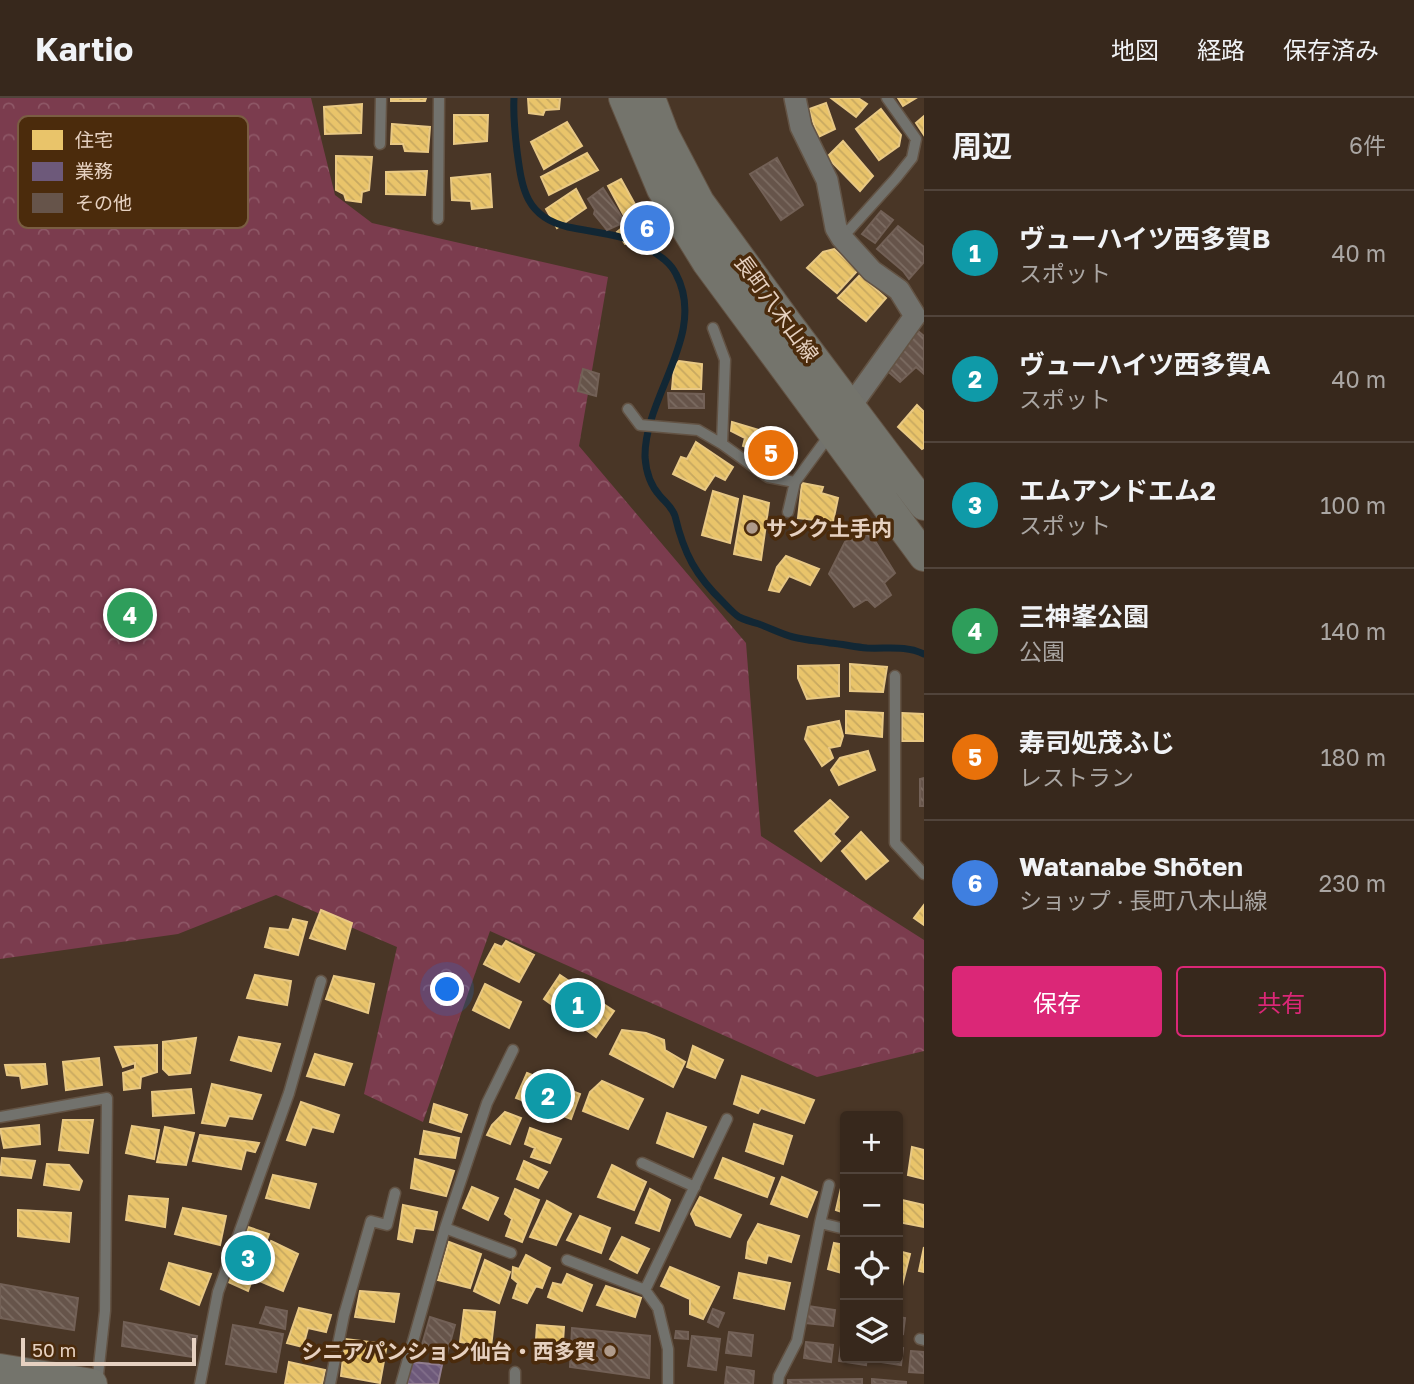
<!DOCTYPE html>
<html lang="ja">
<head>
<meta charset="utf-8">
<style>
	:root { --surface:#37281c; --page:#3e3025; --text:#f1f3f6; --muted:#aaa6a3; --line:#51443b; --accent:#db2777 }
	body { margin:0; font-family:"Golos Text","Noto Sans JP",sans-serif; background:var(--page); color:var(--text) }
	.controls { position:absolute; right:21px; bottom:21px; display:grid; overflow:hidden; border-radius:7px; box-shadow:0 2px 5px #0004 }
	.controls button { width:63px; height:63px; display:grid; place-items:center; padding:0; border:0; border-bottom:2px solid var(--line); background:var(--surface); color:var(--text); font:35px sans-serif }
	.scale { position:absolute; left:21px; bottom:18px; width:175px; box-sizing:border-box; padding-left:7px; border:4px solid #e6d1c1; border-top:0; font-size:19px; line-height:24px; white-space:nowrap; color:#e6d1c1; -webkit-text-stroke:5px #4b2b0c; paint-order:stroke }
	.you { position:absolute; left:448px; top:892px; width:24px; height:24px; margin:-18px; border:5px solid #fff; border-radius:50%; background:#1a73e8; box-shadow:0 0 0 10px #1a73e833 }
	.badge { display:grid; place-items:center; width:46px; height:46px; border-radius:50%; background:var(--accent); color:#fff; font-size:23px; font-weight:700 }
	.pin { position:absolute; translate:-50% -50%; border:4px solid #fff; box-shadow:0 2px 7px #0006 }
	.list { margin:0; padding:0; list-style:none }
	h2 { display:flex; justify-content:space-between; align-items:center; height:91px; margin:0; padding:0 28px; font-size:30px }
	h2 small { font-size:23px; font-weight:400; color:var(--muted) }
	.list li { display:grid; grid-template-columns:46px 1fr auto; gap:21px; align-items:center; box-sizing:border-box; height:126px; padding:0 28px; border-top:2px solid var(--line) }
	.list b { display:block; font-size:26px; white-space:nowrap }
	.list p { margin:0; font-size:23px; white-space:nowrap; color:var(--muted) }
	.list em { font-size:23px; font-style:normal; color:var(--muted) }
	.actions { display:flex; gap:14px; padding:21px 28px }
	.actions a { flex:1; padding:16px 0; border:2px solid var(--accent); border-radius:7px; text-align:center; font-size:24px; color:var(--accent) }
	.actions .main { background:var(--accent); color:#fff }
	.icon { flex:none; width:38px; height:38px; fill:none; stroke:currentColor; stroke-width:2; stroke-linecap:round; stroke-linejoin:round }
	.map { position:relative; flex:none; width:924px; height:1286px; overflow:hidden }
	header { display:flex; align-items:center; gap:42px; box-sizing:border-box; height:98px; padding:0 35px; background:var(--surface); border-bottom:2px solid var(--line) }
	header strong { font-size:33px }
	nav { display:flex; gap:38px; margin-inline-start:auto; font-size:24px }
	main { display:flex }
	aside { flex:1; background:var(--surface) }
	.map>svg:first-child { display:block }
	.forest { fill:url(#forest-crowns) }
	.homes { fill:url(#homes-back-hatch); stroke:#e8c884; stroke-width:2 }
	.offices { fill:url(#offices-back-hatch); stroke:#917d8f; stroke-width:2 }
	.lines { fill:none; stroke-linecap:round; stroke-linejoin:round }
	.stream { stroke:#122734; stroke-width:7 }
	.building { fill:url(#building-back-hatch); stroke:#726056; stroke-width:2 }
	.lane-casing { stroke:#635344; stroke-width:13 }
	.street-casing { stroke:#635344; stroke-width:24 }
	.secondary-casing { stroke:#635344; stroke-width:32 }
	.lane { stroke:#72726d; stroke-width:10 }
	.street { stroke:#72726d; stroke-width:21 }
	.secondary { stroke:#74746c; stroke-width:30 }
	.poi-dot { fill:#af9b8b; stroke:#4b2b0c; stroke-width:2.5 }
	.labels { text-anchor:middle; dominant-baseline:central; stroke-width:7; stroke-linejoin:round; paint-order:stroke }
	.street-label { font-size:21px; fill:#e6d1c1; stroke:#4b2b0c }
	.poi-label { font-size:21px; font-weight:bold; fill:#e6d1c1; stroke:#4b2b0c; text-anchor:start }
	.key { fill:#4b2b0c; stroke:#7a5d42; stroke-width:2 }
	.key-label { font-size:19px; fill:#e6d1c1 }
</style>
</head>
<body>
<header>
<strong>Kartio</strong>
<nav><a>地図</a><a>経路</a><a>保存済み</a></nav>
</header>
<main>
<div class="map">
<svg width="924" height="1286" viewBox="0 0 924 1286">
	<defs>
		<pattern id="forest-crowns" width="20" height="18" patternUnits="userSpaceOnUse" patternTransform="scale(1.75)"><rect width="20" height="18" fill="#7b3c4e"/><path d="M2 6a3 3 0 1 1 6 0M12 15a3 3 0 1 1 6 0" fill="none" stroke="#8e5766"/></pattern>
		<pattern id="homes-back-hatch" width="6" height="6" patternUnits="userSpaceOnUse" patternTransform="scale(1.75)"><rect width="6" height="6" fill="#e9c46a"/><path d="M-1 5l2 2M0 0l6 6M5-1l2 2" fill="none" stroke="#c8a960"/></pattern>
		<pattern id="offices-back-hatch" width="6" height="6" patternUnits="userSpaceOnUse" patternTransform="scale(1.75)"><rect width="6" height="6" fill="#6d597a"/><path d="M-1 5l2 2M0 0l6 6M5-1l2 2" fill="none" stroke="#82708b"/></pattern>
		<pattern id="building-back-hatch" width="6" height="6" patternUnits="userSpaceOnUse" patternTransform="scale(1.75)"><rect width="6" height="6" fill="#66544a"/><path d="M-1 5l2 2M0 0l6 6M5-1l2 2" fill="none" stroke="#7c6c62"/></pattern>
	</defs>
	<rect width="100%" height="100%" fill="#493626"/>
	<!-- forest -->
	<path class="forest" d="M0,0H311L335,97L372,125L608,179L579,348L746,545L761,738L924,842V953L817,979L490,833L423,1024L364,996L397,849L276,797L178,836L0,861Z"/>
	<!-- homes -->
	<path class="homes" d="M391,0H426L425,3H391Z
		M528,0H560L559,11L545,12L543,17L529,15Z
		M831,0H858L867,6L856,19Z
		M898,0H916L903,8Z
		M826,5L835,31L818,39L809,11Z
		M362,6L361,35L325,36L324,9Z
		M881,11L901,37L899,48L879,62L856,31Z
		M454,17H488L487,43L454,46Z
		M924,18V37L916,25Z
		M567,24L582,48L544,71L531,44Z
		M392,26L430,29L428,54L405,53L403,46H391Z
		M843,43L873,78L860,93L827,59Z
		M587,55L598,72L549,97L541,79Z
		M336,58L372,59L369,92L362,94L361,104L346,102L344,96L336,92Z
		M427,73L425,97L386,96V74Z
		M490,76L492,109L472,111L471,103L452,102L451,80Z
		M621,81L653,139L647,144L625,146L617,134L628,125L608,88Z
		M576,91L586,110L557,130L546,111Z
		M834,151L858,172L837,195L807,170L823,154Z
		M860,177L886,200L866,223L838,200Z
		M679,263L702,266L701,291H672L674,269Z
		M917,307L924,314V350L922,351L898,329Z
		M732,324L789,341L781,363L743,348L745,340L731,333Z
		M696,344L733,369L725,382L715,377L705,392L673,376L681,359L687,361Z
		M802,385L823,389L821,395L838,400L833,424L798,420Z
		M713,393L738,401L730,445L702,437Z
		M744,398L769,405L761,462L734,456Z
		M786,458L819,471L810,487L789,478L779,494L769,492L777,469Z
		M850,566L887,569L883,594L850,593Z
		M839,567V598L807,601L798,580V568Z
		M846,613L883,615L882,639L846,635Z
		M902,615L924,616V643H902Z
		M839,623L843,638L840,648L829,650L833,660L822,668L805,641L808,629Z
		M868,653L875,672L839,687L831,672L840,660Z
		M830,702L848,719L833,736L840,743L821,763L795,733Z
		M861,734L888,763L866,781L842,753Z
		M924,807V827L914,820Z
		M321,812L352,825L345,851L310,840Z
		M293,821L307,824L298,857L265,849L270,830L289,832Z
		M506,843L534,857L519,884L484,866L495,846L502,849Z
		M255,877L291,883L287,907L247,900Z
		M560,877L614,913L596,939L544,901Z
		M334,878L374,886L368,915L326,901Z
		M485,886L521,904L509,930L473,912Z
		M622,932L646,935L664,942L665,952L685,964L673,989L610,956Z
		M239,939L280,946L271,973L231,962Z
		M196,940L190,975L169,977L163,971V944Z
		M157,947V974L141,979L140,990L124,992L123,975L135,971V965L123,969L115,949Z
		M693,948L723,962L715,980L687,969Z
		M315,956L352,966L344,987L307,978Z
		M99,960L102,987L66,992L63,964Z
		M45,966L47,986L22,990L20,978L7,977L5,967Z
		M527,975L580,996L571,1021L516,1000Z
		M742,978L814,1002L804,1025L761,1010L758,1015L734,1006Z
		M602,983L643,1001L628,1031L583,1013L590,994Z
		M212,986L261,997L252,1021L229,1018L225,1028L202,1025Z
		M191,991L194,1015L153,1018L152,994Z
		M301,1004L339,1017L333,1034L312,1029L305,1047L287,1042Z
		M434,1006L467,1017L461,1034L430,1024Z
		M505,1014L521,1020L510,1046L487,1037L492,1027Z
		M667,1015L706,1029L693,1059L657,1045Z
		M63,1022H93L88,1055L59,1052Z
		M754,1026L792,1038L783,1066L746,1053Z
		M39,1027L40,1046L4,1050L0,1031Z
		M132,1028L159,1032L154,1061L126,1055Z
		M165,1029L194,1035L186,1067L157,1064Z
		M530,1030L561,1041L550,1065L531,1059L535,1050L525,1046Z
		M424,1033L459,1040L455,1060L420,1056Z
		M200,1037L259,1045L255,1054L246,1052L241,1071L193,1063Z
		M912,1049L924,1052V1081L908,1077Z
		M2,1060L35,1063L31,1080L0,1077Z
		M723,1060L774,1080L767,1099L715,1080Z
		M415,1061L454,1073L446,1098L411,1090Z
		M524,1063L547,1074L538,1090L517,1081Z
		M47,1066L69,1067L82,1083L79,1092L44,1087Z
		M612,1067L646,1084L634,1112L598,1099Z
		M273,1077L316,1086L309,1110L266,1100Z
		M782,1079L817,1094L807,1119L771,1106Z
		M472,1089L498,1100L488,1122L463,1110Z
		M841,1090L845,1091V1115L836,1112Z
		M515,1091L539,1102L522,1144L506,1138L512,1121L505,1116Z
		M650,1091L670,1102L659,1133L636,1125Z
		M129,1098L168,1101L165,1129L126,1122Z
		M700,1099L741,1117L730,1139L696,1127L691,1116Z
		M902,1102L924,1107V1129L898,1124Z
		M547,1103L571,1116L556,1147L530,1139Z
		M403,1107L437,1114L433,1132L415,1130L412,1144L398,1141Z
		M183,1110L226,1118L220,1147L175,1136Z
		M18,1112L71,1115L69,1144L18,1138Z
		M580,1118L610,1130L601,1155L567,1142Z
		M758,1126L799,1138L791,1164L768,1157L766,1165L746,1160L748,1144Z
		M248,1129L269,1136L248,1193L226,1183Z
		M622,1139L649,1151L637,1175L610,1161Z
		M271,1143L298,1156L283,1193L255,1181Z
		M449,1144L481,1156L470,1190L438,1182Z
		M834,1145L845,1147V1176L828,1171Z
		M924,1149V1174L919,1173Z
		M898,1153L910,1156L902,1188L898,1186Z
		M526,1157L550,1170L542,1190L536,1188L527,1205L513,1200L518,1185L512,1180L513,1169L519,1171Z
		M485,1162L510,1174L499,1205L474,1193Z
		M169,1165L211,1176L199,1207L161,1191Z
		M670,1169L719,1189L703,1221L690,1216V1201L661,1188Z
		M739,1175L790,1185L784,1211L734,1200Z
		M567,1176L592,1187L582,1213L548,1199L553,1185L562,1187Z
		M606,1188L641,1200L635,1219L597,1207Z
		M360,1193L399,1196L394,1224L355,1219Z
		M299,1210L331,1217L326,1234L308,1230L303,1249L287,1245Z
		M464,1212L495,1214L491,1249L460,1244Z
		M537,1227L564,1229L562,1258L535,1256Z
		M345,1241L387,1246L380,1285L341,1278Z
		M289,1264L325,1272L322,1286H285Z"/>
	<!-- offices -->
	<path class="offices" d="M411,1264L442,1267L438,1286H407Z"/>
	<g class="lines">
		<!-- stream -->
		<path class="stream" d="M514,0C513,17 515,36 517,53C522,90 525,119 568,129C596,135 625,136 649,151C660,158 670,164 676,176C708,236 644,298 645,359C646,374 650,387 660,398C666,405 672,409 675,418C684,456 696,478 723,504C728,509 733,515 739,519C745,522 752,524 759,526C770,530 782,536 793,539C805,542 818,543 830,545C842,546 855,549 867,550C887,551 905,547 924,556"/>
	</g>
	<!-- building -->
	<path class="building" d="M777,60L803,107L781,122L750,76Z
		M603,90L625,124L607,132L594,116L595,112L588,101Z
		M881,113L893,122L875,145L862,136Z
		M898,128L924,149V164L909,181L903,173L877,151Z
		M918,233L924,238V276L916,269L900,284L884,270Z
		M583,271L599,276L596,298L578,293Z
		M668,295L704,296V310H669Z
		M867,430L895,475L884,485L891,497L875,509L867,501L854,509L829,476L845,444Z
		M924,680V708H920V681Z
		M0,1186L78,1200L74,1232L0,1220Z
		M808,1208L835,1212L833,1228L806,1225Z
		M266,1209L287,1213L285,1231L260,1225Z
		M713,1211L724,1215L718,1229L708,1224Z
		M430,1219L455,1227L447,1256L422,1247Z
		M898,1219L905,1220L903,1236L898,1235Z
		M124,1224L197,1238L193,1259L122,1248Z
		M233,1227L283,1236L276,1274L226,1266Z
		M572,1230L650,1238L649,1280L570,1269Z
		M676,1233L688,1234V1241L675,1240Z
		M729,1234L753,1237L751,1258L726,1255Z
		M692,1238L720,1241L716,1272L688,1268Z
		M806,1244L833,1247L831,1264L804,1260Z
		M841,1247L845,1248V1260H867L866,1267L839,1263Z
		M898,1249L903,1250L901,1267L874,1263V1260H898Z
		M911,1253L924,1254V1275L909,1274Z
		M727,1269L754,1273L753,1286H725Z
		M862,1281V1286H788V1282Z
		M872,1281L906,1284V1286H872Z"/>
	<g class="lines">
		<defs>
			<path id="lane" d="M380,46L381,0
				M438,121L439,0
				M842,140L896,80L912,60L916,41L887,0
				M713,230L725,262L722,346L768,379L795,384
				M628,311L640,327L698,332L722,346
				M788,414L795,384L831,335
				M895,578V745L924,776
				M0,1019L107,1000L105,1213L97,1286
				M642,1065L695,1089
				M820,1125L845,1131
				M445,1130L511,1155
				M567,1162L645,1192
				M920,1241L924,1242
				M200,1286L218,1194L289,995L321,883
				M330,1286L344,1217L371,1123L387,1127L395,1095
				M401,1286L445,1130L487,1005L513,952
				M515,1286V1274
				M668,1286V1251L658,1210L645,1192L727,1021
				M778,1286L779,1278L797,1243L820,1125L829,1087"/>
			<path id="street" d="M795,0L801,29L827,82L836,130L842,140L872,173L899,192L915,218L850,309"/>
			<path id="secondary" d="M624,0L662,91L707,164L924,458
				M650,0L664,37L699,104L787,225L924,407
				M0,1271L92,1286"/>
		</defs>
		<!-- lane casing -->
		<use href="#lane" class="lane-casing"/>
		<!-- street casing -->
		<use href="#street" class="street-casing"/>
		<!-- secondary casing -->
		<use href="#secondary" class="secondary-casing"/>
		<!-- lane -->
		<use href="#lane" class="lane"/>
		<!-- street -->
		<use href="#street" class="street"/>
		<!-- secondary -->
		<use href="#secondary" class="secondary"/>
	</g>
	<!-- markers -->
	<g class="poi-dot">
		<circle cx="752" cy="430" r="7"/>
		<circle cx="610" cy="1253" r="7"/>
	</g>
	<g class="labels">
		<!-- street labels -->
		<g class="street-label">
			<text transform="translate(777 210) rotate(54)">長町八木山線</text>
		</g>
		<!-- poi labels -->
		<g class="poi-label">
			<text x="766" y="430">サンク土手内</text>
			<text x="596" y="1253" text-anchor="end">シニアパンション仙台・西多賀</text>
		</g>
	</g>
	<!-- legend -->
	<rect x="18" y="18" width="230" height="112" rx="10" class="key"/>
	<rect x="32" y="32" width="31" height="20" fill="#e9c46a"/>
	<rect x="32" y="64" width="31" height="19" fill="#6d597a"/>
	<rect x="32" y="95" width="31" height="20" fill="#66544a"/>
	<g class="key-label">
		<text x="75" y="49">住宅</text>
		<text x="75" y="80">業務</text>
		<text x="75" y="112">その他</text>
	</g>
</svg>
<div class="controls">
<button>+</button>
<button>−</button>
<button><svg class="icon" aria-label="locate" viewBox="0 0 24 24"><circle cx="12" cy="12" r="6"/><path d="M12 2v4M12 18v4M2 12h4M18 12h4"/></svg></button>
<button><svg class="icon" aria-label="layers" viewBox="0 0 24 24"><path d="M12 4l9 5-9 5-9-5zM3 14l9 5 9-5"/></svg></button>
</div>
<div class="scale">50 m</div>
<div class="you"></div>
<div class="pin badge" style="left:578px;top:907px;background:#0f9aa8">1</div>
<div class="pin badge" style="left:548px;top:998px;background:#0f9aa8">2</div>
<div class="pin badge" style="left:248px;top:1160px;background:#0f9aa8">3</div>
<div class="pin badge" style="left:130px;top:517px;background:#2e9e5b">4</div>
<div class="pin badge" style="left:771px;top:355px;background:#e8710a">5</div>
<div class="pin badge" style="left:647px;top:130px;background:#3f7fe0">6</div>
</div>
<aside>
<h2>周辺<small>6件</small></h2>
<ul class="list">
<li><span class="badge" style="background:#0f9aa8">1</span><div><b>ヴューハイツ西多賀B</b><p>スポット</p></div><em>40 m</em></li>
<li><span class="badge" style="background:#0f9aa8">2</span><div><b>ヴューハイツ西多賀A</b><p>スポット</p></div><em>40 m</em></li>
<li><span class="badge" style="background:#0f9aa8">3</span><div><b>エムアンドエム2</b><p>スポット</p></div><em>100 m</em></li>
<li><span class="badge" style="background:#2e9e5b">4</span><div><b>三神峯公園</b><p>公園</p></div><em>140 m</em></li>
<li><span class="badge" style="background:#e8710a">5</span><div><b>寿司処茂ふじ</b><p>レストラン</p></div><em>180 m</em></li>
<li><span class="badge" style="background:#3f7fe0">6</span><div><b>Watanabe Shōten</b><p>ショップ · 長町八木山線</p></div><em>230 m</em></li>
</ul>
<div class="actions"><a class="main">保存</a><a>共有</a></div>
</aside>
</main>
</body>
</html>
